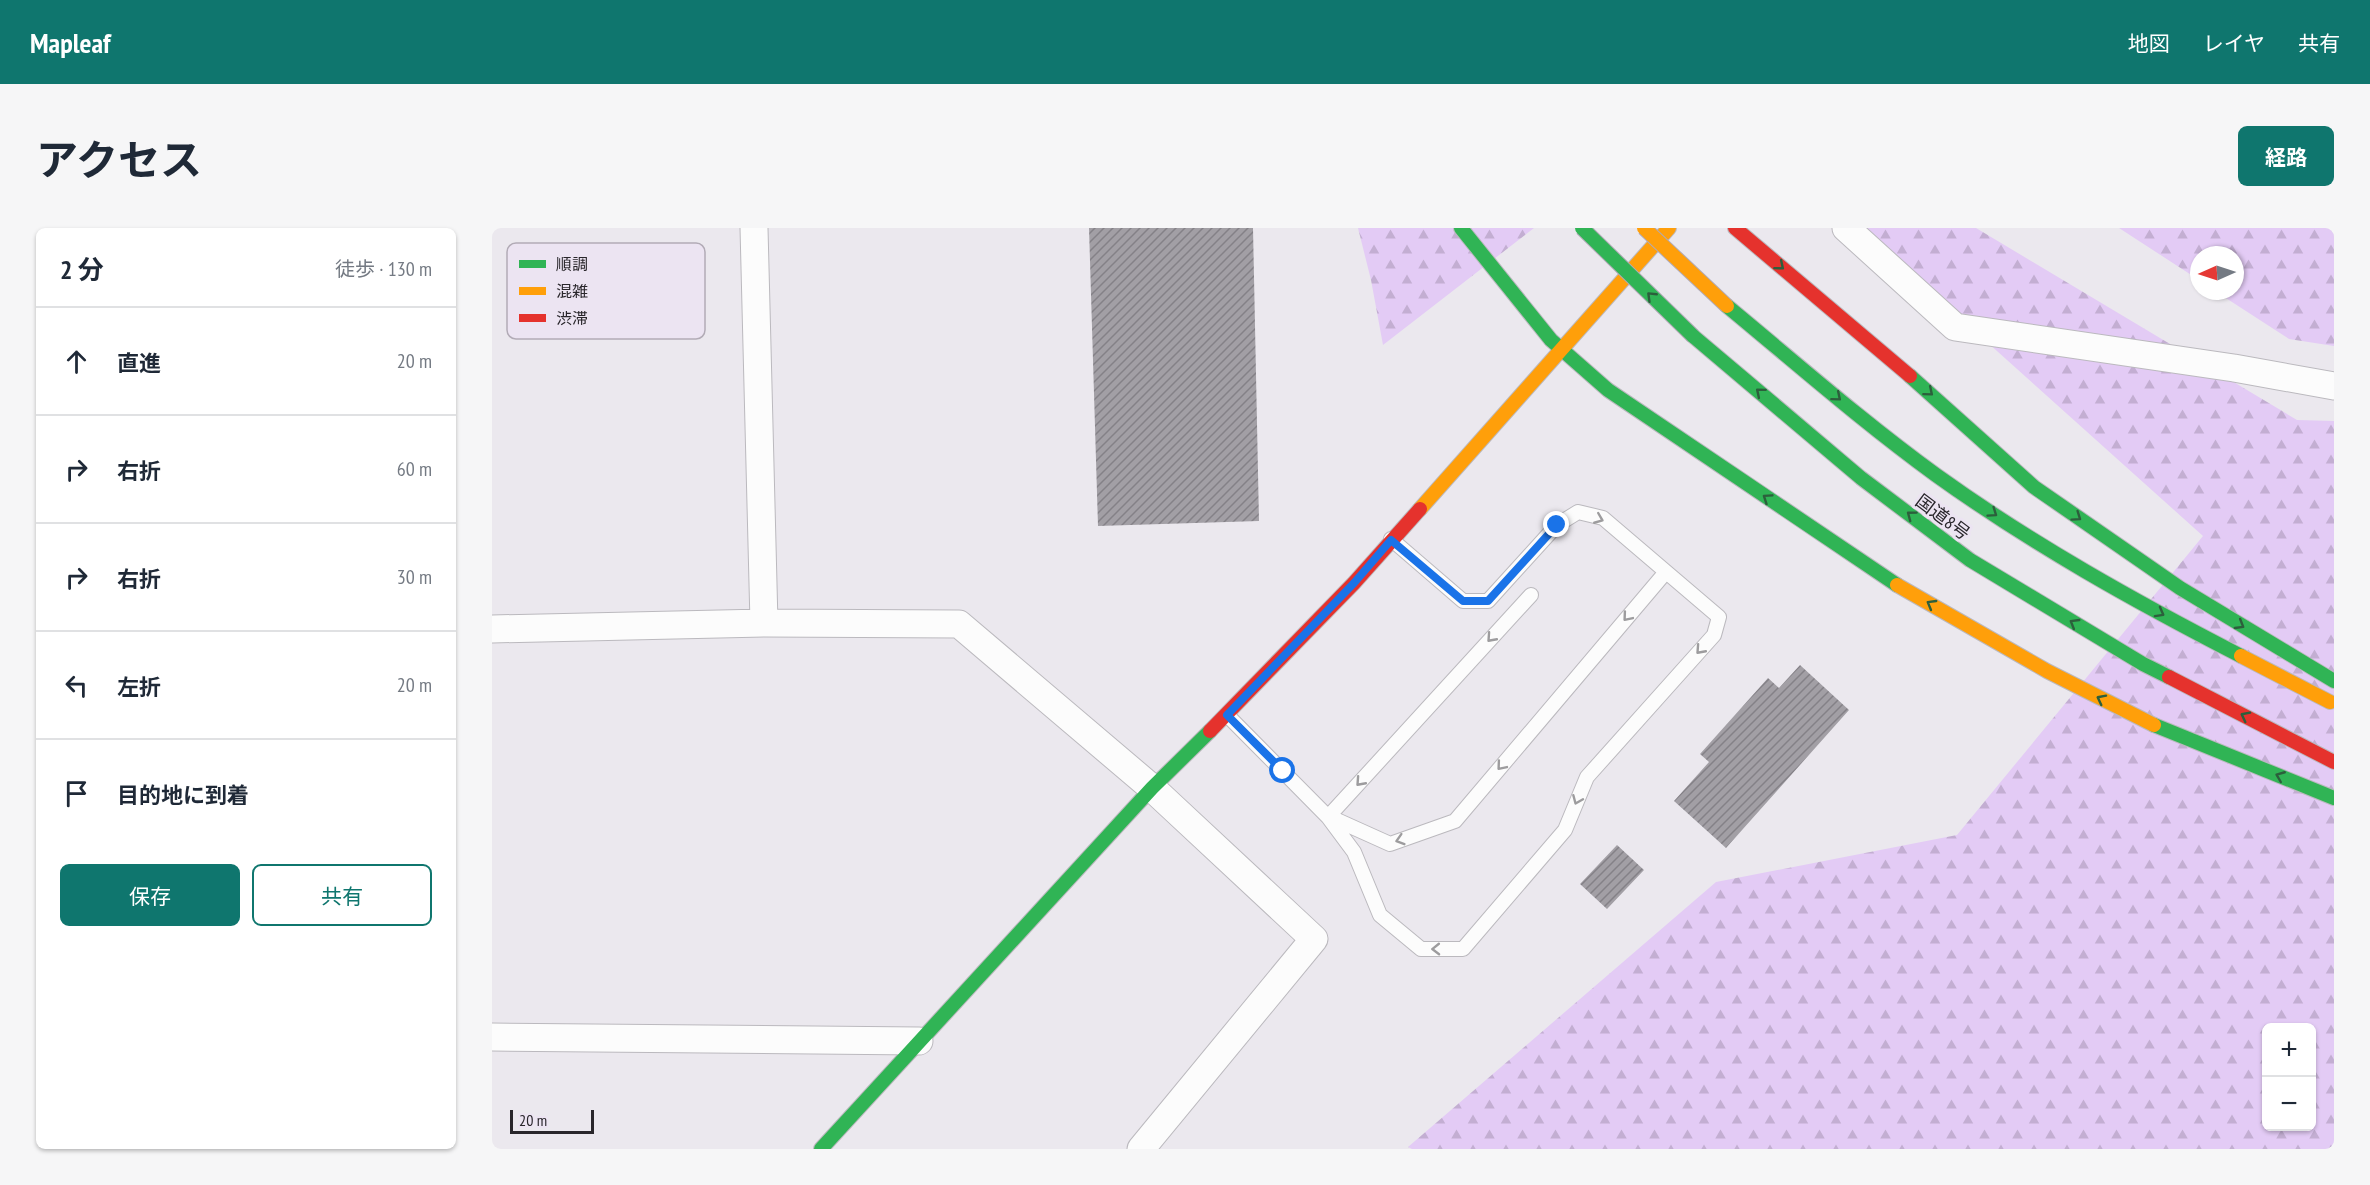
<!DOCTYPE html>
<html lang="ja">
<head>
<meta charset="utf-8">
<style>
	:root { --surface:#fff; --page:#f6f6f7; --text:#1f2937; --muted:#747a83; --line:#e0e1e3; --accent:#0f766e }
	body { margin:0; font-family:"PT Sans Narrow","Noto Sans JP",sans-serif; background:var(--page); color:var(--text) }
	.controls { position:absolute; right:18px; bottom:18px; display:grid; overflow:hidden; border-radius:9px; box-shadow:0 2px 4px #0004 }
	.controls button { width:54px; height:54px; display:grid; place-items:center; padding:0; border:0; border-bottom:2px solid var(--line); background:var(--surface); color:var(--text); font:30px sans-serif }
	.compass { position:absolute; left:1698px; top:18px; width:54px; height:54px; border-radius:50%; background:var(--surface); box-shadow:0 2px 4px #0004; rotate:267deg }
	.scale { position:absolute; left:18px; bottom:15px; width:84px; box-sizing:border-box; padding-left:6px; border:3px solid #29262b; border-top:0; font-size:16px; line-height:21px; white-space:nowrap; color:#29262b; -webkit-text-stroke:4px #ece4f2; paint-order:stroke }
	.stop { position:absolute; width:18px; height:18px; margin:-14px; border:4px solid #1a73e8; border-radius:50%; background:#fff }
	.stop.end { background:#1a73e8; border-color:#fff; box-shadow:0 2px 6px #0008 }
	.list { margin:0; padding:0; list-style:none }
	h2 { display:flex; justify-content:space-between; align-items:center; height:78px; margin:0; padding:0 24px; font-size:26px }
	h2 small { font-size:20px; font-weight:400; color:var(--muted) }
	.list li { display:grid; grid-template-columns:39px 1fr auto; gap:18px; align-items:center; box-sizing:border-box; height:108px; padding:0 24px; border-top:2px solid var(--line) }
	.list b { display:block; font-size:22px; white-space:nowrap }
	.list em { font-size:20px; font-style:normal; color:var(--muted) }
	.actions { display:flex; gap:12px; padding:18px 24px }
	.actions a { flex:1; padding:14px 0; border:2px solid var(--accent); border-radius:9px; text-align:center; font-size:21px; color:var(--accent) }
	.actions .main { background:var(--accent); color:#fff }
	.icon { flex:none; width:33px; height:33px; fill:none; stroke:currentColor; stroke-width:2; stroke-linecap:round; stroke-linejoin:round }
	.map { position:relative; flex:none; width:1842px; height:921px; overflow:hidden; border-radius:9px }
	header { display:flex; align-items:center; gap:36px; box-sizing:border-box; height:84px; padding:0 30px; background:var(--accent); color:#fff }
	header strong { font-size:28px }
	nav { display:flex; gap:33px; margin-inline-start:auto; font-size:21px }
	.intro { display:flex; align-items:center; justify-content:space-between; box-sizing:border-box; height:144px; padding:0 36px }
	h1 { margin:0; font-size:42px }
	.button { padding:15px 27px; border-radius:9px; background:var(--accent); color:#fff; font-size:21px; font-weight:700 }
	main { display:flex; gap:36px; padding:0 36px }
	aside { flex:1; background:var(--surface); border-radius:9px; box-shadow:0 2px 4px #0004 }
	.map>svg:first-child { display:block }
	.forest { fill:url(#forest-firs); fill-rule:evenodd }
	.building { fill:url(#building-hatch) }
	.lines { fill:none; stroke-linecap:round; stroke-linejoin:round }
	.lane-casing { stroke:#bbb9be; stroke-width:16 }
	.street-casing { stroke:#bbb9be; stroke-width:29 }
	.fast-casing { stroke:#bbb9be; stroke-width:16 }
	.slow-casing { stroke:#bbb9be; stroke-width:16 }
	.jam-casing { stroke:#bbb9be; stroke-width:16 }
	.lane { stroke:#fcfcfc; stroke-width:14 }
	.street { stroke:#fcfcfc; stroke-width:27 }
	.fast { stroke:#30b455; stroke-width:14 }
	.slow { stroke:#ff9f0a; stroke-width:14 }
	.jam { stroke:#e5322d; stroke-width:14 }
	.fast-bridge-casing { stroke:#b1aab6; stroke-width:16; stroke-linecap:butt }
	.slow-bridge-casing { stroke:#b1aab6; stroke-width:16; stroke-linecap:butt }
	.fast-bridge { stroke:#30b455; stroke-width:14 }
	.slow-bridge { stroke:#ff9f0a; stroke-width:14 }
	.oneway { stroke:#2c5f3c }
	.oneway2 { stroke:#9d9c9e }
	.route { stroke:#1a73e8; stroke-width:8 }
	.labels { text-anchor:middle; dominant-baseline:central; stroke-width:6; stroke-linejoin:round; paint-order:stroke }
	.street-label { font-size:18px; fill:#29262b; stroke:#ece4f2 }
	.key { fill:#ece4f2; stroke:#b2abb6; stroke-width:1.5 }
	.key-label { font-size:16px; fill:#29262b }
</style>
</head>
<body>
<header>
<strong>Mapleaf</strong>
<nav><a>地図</a><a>レイヤ</a><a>共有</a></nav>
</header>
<div class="intro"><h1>アクセス</h1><a class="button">経路</a></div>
<main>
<aside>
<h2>2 分<small>徒歩 · 130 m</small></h2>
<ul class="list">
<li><svg class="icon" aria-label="ahead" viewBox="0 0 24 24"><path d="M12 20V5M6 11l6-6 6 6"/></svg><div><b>直進</b></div><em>20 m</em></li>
<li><svg class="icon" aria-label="right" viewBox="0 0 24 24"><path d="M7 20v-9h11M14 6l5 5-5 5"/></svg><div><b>右折</b></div><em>60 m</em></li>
<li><svg class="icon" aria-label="right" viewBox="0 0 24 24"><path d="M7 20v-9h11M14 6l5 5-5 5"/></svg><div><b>右折</b></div><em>30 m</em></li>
<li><svg class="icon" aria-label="left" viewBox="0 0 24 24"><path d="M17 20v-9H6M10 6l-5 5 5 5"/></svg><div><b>左折</b></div><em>20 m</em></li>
<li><svg class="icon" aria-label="arrive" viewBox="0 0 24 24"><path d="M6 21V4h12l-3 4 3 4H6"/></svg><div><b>目的地に到着</b></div></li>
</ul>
<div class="actions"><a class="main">保存</a><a>共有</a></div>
</aside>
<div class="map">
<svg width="1842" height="921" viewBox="0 0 1842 921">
	<defs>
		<pattern id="forest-firs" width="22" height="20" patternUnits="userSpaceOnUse" patternTransform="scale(1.5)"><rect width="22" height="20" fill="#e3cbf5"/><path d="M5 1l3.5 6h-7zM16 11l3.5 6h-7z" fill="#c3aed2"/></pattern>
		<pattern id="building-hatch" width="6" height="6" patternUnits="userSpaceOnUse" patternTransform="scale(1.5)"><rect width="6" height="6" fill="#a29fa5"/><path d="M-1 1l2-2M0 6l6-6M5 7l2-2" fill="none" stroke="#848187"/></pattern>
	</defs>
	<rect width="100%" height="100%" fill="#ebe8ee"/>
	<!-- forest -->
	<path class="forest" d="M866,0H1042L891,117L879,52Z
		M1368,0H1484L1805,192L1842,193V921H920L916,919L1224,654L1465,607L1711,308ZM1774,800H1820V898H1774Z
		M1627,0H1842V118L1797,111L1723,63H1743V27H1707V52Z"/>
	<!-- building -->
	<path class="building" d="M597,0H761L767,293L606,298Z
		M1308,437L1357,482L1234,620L1182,573L1217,534L1208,526L1276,450L1287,460Z
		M1125,617L1152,642L1115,681L1088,656Z"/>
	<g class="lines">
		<defs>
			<path id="lane" d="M735,487L836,589L862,624L888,687L929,721H971L1073,602L1095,549L1222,407L1227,389L1111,290L1086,284L1065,297L996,373H971L899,311
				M836,589L1039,367
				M838,589L898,616L963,593L1173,345"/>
			<path id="street" d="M262,0L272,395
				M1354,0L1463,99L1742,140L1842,158
				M0,401L272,395L467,396L660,560L822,711L649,921
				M0,809L427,813"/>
			<path id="fast" d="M969,0L1059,112L1116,162L1405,357
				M1235,78C1304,135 1371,194 1444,247C1540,316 1644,374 1749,428
				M1201,108L1369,250L1478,332L1651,436L1677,449
				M1418,148L1542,259L1688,360L1842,453
				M1662,497L1842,570
				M329,921L660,560L718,503"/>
			<path id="slow" d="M928,281L1177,0
				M1405,357L1555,443L1662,497
				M1749,428L1838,474"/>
			<path id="jam" d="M1243,0L1418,148
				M1677,449L1842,534
				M718,503L862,355L928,281"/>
		</defs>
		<!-- lane casing -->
		<use href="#lane" class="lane-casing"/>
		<!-- street casing -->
		<use href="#street" class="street-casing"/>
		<!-- fast casing -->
		<use href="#fast" class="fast-casing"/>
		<!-- slow casing -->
		<use href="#slow" class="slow-casing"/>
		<!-- jam casing -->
		<use href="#jam" class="jam-casing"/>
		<!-- lane -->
		<use href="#lane" class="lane"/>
		<!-- street -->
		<use href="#street" class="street"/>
		<!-- fast -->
		<use href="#fast" class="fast"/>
		<!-- slow -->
		<use href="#slow" class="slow"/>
		<!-- jam -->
		<use href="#jam" class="jam"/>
		<defs>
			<path id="fast-bridge" d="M1090,0L1201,108"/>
			<path id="slow-bridge" d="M1152,0L1235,78"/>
		</defs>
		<!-- fast-bridge casing -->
		<use href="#fast-bridge" class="fast-bridge-casing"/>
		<!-- slow-bridge casing -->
		<use href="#slow-bridge" class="slow-bridge-casing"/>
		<!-- fast-bridge -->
		<use href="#fast-bridge" class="fast-bridge"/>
		<!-- slow-bridge -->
		<use href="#slow-bridge" class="slow-bridge"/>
	</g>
	<!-- one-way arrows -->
	<defs><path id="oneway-chevron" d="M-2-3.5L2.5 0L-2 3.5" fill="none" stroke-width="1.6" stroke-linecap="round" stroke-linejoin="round" transform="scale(1.5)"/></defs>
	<g class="oneway">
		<use href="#oneway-chevron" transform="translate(1288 38) rotate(40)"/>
		<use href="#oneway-chevron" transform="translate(1159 68) rotate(-136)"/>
		<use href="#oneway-chevron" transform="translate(1268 164) rotate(-140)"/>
		<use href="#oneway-chevron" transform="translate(1437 164) rotate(40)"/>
		<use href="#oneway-chevron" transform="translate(1345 169) rotate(40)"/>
		<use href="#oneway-chevron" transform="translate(1275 270) rotate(-146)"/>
		<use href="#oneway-chevron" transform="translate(1501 285) rotate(35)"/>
		<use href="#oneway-chevron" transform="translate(1419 287) rotate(-143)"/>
		<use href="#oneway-chevron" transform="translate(1585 289) rotate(35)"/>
		<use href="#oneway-chevron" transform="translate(1439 376) rotate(-150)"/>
		<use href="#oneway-chevron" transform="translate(1668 385) rotate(29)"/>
		<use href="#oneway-chevron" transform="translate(1582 395) rotate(-149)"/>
		<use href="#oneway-chevron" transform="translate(1748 397) rotate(31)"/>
		<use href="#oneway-chevron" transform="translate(1609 471) rotate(-153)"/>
		<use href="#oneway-chevron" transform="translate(1753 488) rotate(-153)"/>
		<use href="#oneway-chevron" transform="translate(1788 548) rotate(-158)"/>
	</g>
	<g class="oneway2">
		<use href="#oneway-chevron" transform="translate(1107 291) rotate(22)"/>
		<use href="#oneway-chevron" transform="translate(1135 389) rotate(130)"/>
		<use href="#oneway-chevron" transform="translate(999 410) rotate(132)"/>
		<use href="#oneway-chevron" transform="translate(1208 422) rotate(132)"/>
		<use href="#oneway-chevron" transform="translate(1009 538) rotate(130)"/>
		<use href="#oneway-chevron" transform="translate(868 554) rotate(132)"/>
		<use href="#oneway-chevron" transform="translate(1085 572) rotate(113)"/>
		<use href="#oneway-chevron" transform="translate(908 612) rotate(163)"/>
		<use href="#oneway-chevron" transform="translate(944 721) rotate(179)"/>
	</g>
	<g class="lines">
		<!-- route -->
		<path class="route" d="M791,543L735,487L862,355L899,312L971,373H996L1065,297"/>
	</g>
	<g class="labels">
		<!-- street labels -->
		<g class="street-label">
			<text transform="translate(1451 289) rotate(37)">国道8号</text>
		</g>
	</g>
	<!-- legend -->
	<rect x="15" y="15" width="198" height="96" rx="9" class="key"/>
	<rect x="27" y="32" width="27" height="8" fill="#30b455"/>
	<rect x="27" y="59" width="27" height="8" fill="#ff9f0a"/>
	<rect x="27" y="86" width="27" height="8" fill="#e5322d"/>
	<g class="key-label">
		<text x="64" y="42">順調</text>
		<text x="64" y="69">混雑</text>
		<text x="64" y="96">渋滞</text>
	</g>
</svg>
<div class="controls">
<button>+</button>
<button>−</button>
</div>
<svg class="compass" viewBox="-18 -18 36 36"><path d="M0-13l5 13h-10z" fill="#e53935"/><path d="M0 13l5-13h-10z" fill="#747a83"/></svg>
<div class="scale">20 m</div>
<div class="stop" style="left:791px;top:543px"></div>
<div class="stop end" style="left:1065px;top:297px"></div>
</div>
</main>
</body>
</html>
